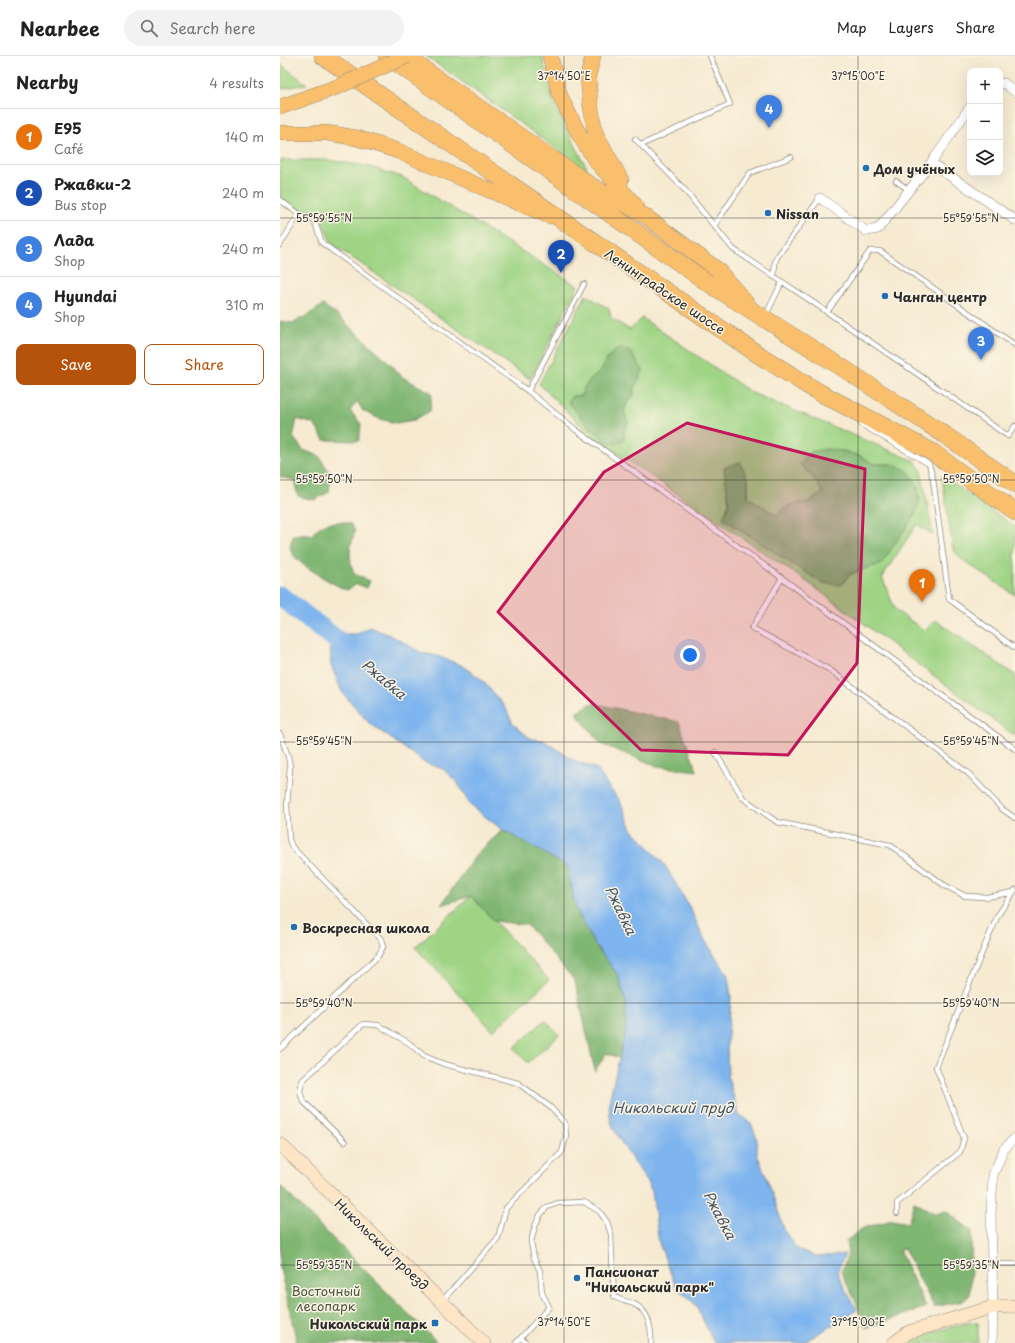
<!DOCTYPE html>
<html lang="en">
<head>
<meta charset="utf-8">
<style>
	:root { --surface:#fff; --page:#f2f2f2; --text:#222; --muted:#767676; --line:#e0e0e0; --accent:#b45309 }
	body { margin:0; font-family:"Playpen Sans",sans-serif; background:var(--page); color:var(--text) }
	.controls { position:absolute; right:12px; top:12px; display:grid; overflow:hidden; border-radius:8px; box-shadow:0 4px 16px #0002 }
	.controls button { width:36px; height:36px; display:grid; place-items:center; padding:0; border:0; border-bottom:1px solid var(--line); background:var(--surface); color:var(--text); font:20px sans-serif }
	.you { position:absolute; left:410px; top:599px; width:14px; height:14px; margin:-10px; border:3px solid #fff; border-radius:50%; background:#1a73e8; box-shadow:0 0 0 6px #1a73e833 }
	.badge { display:grid; place-items:center; width:26px; height:26px; border-radius:50%; background:var(--accent); color:#fff; font-size:13px; font-weight:700 }
	.pin { position:absolute; translate:-50% -33px; filter:drop-shadow(0 1px 2px #0008) }
	.pin::after { content:''; position:absolute; top:21px; width:14px; height:12px; background:inherit; clip-path:polygon(0 0,100% 0,50% 100%) }
	.list { margin:0; padding:0; list-style:none }
	h2 { display:flex; justify-content:space-between; align-items:center; height:52px; margin:0; padding:0 16px; font-size:17px }
	h2 small { font-size:13px; font-weight:400; color:var(--muted) }
	.list li { display:grid; grid-template-columns:26px 1fr auto; gap:12px; align-items:center; box-sizing:border-box; height:56px; padding:0 16px; border-top:1px solid var(--line) }
	.list b { display:block; font-size:15px; white-space:nowrap }
	.list p { margin:0; font-size:13px; white-space:nowrap; color:var(--muted) }
	.list em { font-size:13px; font-style:normal; color:var(--muted) }
	.actions { display:flex; gap:8px; padding:12px 16px }
	.actions a { flex:1; padding:9px 0; border:1px solid var(--accent); border-radius:8px; text-align:center; font-size:14px; color:var(--accent) }
	.actions .main { background:var(--accent); color:#fff }
	.icon { flex:none; width:22px; height:22px; fill:none; stroke:currentColor; stroke-width:2; stroke-linecap:round; stroke-linejoin:round }
	.map { position:relative; flex:none; width:735px; height:1287px; overflow:hidden }
	header { display:flex; align-items:center; gap:24px; box-sizing:border-box; height:56px; padding:0 20px; background:var(--surface); border-bottom:1px solid var(--line) }
	header strong { font-size:19px }
	nav { display:flex; gap:22px; margin-inline-start:auto; font-size:14px }
	.search { width:280px; height:36px; background:var(--page); display:flex; align-items:center; gap:10px; box-sizing:border-box; padding:0 14px; border-radius:22px; color:var(--muted); font-size:15px }
	main { display:flex }
	aside { flex:1; background:var(--surface) }
	.map>svg:first-child { display:block }
	.green { fill:#9fd485; stroke:#658058; fill-rule:evenodd }
	.forest { fill:#7fb672; stroke:#55704e }
	.water { fill:#7fb5ee; stroke:#55708c }
	.lines { fill:none; stroke-linecap:round; stroke-linejoin:round }
	.river { stroke:#7fb5ee; stroke-width:20 }
	.lane-casing { stroke:#908a7e; stroke-width:6 }
	.street-casing { stroke:#908a7e; stroke-width:10 }
	.secondary-casing { stroke:#908a7e; stroke-width:14 }
	.primary-casing { stroke:#908a7e; stroke-width:16 }
	.highway-casing { stroke:#908a7e; stroke-width:18 }
	.lane { stroke:#fff; stroke-width:4.5 }
	.street { stroke:#fff; stroke-width:9 }
	.secondary { stroke:#fde5c5; stroke-width:13 }
	.primary { stroke:#f9bf6d; stroke-width:15 }
	.highway { stroke:#f9bf6d; stroke-width:17 }
	.primary-bridge-casing { stroke:#908a7e; stroke-width:16; stroke-linecap:butt }
	.primary-bridge { stroke:#f9bf6d; stroke-width:15 }
	.marked { fill:#c2185b; fill-opacity:0.2; stroke:#c2185b; stroke-width:3; stroke-linejoin:round }
	.ticks { fill:none; stroke:#2b2b2b; stroke-width:1; stroke-opacity:0.45 }
	.poi-dot { fill:#1f6fb2; stroke:#fcf5e5; stroke-width:1.5 }
	.labels { text-anchor:middle; dominant-baseline:central; stroke-width:3; stroke-linejoin:round; paint-order:stroke }
	.poi-label { font-size:13px; font-weight:bold; fill:#2b2b2b; stroke:#fcf5e5; text-anchor:start }
	.street-label { font-size:13px; fill:#2b2b2b; stroke:#fcf5e5 }
	.park-label { font-size:13px; fill:#485542; stroke:#fcf5e5 }
	.water-label { font-size:14px; font-style:italic; fill:#445466; stroke:#fcf5e5 }
	.ticks-label { font-size:10px; text-anchor:middle; fill:#2b2b2b; stroke:#fcf5e5; stroke-width:3; stroke-linejoin:round; paint-order:stroke }
</style>
</head>
<body>
<header>
<strong>Nearbee</strong>
<div class="search"><svg class="icon" aria-label="search" viewBox="0 0 24 24"><circle cx="10" cy="10" r="6"/><path d="M15 15l6 6"/></svg>Search here</div>
<nav><a>Map</a><a>Layers</a><a>Share</a></nav>
</header>
<main>
<aside>
<h2>Nearby<small>4 results</small></h2>
<ul class="list">
<li><span class="badge" style="background:#e8710a">1</span><div><b>E95</b><p>Café</p></div><em>140 m</em></li>
<li><span class="badge" style="background:#1a4fb4">2</span><div><b>Ржавки-2</b><p>Bus stop</p></div><em>240 m</em></li>
<li><span class="badge" style="background:#3f7fe0">3</span><div><b>Лада</b><p>Shop</p></div><em>240 m</em></li>
<li><span class="badge" style="background:#3f7fe0">4</span><div><b>Hyundai</b><p>Shop</p></div><em>310 m</em></li>
</ul>
<div class="actions"><a class="main">Save</a><a>Share</a></div>
</aside>
<div class="map">
<svg width="735" height="1287" viewBox="0 0 735 1287">
	<rect width="100%" height="100%" fill="#fcf5e5"/>
	<filter id="ink" filterUnits="userSpaceOnUse"><feTurbulence type="fractalNoise" baseFrequency=".025" numOctaves="2"/><feDisplacementMap in="SourceGraphic" scale="8" xChannelSelector="R" yChannelSelector="G"/><feConvolveMatrix kernelMatrix="1 2 1 2 8 2 1 2 1" color-interpolation-filters="sRGB"/></filter>
	<filter id="wash" filterUnits="userSpaceOnUse"><feTurbulence type="fractalNoise" baseFrequency=".012" numOctaves="4" result="noise"/><feDisplacementMap in="SourceGraphic" scale="16" xChannelSelector="R" yChannelSelector="G"/><feGaussianBlur stdDeviation="0.9" result="paint"/><feColorMatrix in="noise" values="0 0 0 0 0 0 0 0 0 0 0 0 0 0 0 0 0 1.4 0 .05"/><feComposite in="paint" operator="in"/></filter>
	<g filter="url(#wash)">
		<rect width="100%" height="100%" fill="#f6ead1"/>
		<!-- green -->
		<path class="green" d="M146,0H262L273,46L309,116Z
			M0,8L27,28L0,33Z
			M0,104H47L87,110L122,121L298,230L250,323L52,188L40,161L0,146Z
			M306,239L329,253L331,262L350,274L362,262L472,337L635,405L641,414L653,479L637,468L602,521L615,554L645,575L655,564L735,619V680L533,530L312,380L259,328ZM332,297L353,300L357,308L363,314L355,331L353,340L347,347L344,355L348,367L344,374V384L335,388L326,385L306,367L292,340H301L304,332L309,325L322,314L325,306ZM563,395L580,400L594,408H611L601,508L584,513L569,519L443,463L449,447L468,423V441L496,459L509,449L528,446L543,437L533,421L520,409Z
			M662,421H665L735,471V539L681,503L673,493Z
			M191,840L269,924L213,975L135,891Z
			M265,964L279,979L248,1007L234,992Z
			M691,1266L698,1267V1287H627L626,1283Z"/>
		<!-- forest -->
		<path class="forest" d="M43,249L57,259L111,308L122,321L152,337L150,355L134,364L116,367L100,363L83,355L77,345L70,355L81,368L79,385L44,384L34,368L17,363L13,381L23,394L39,400L51,419L49,436L34,444L18,440L14,424L0,421V265L12,267L28,259Z
			M339,292L348,293C354,300 357,307 363,314L355,331L353,340L347,347L344,355L348,367L344,374V384L335,388L326,385L319,379L306,367L288,346L292,340H301L304,332L309,325L322,314L325,306L332,297Z
			M546,393L563,395L580,400L594,408H611L627,414L637,428L640,444L634,460L601,508L584,513L569,519L562,529L542,527L443,463L449,447L444,412L460,406L468,423V441L496,459L509,449L528,446L543,437L533,421L520,409L530,396Z
			M62,466L71,468L75,475C69,494 68,498 74,518L90,525L87,532L77,528L67,534C56,530 16,507 12,497C9,491 11,485 14,479H32C42,466 47,467 62,466Z
			M312,647L399,666L417,715L377,710L321,688L296,657Z
			M223,774L287,809L296,853L314,887L338,919L346,946V973L340,1002L326,997L315,1015L295,925L247,869L214,865L191,840L161,849L197,797Z
			M0,1130L158,1287H17L0,1212Z
			M634,1146L656,1158L666,1155L692,1175L690,1239L683,1245L654,1251L624,1192L619,1194L646,1251L586,1272L576,1246L561,1216L568,1199L566,1185L583,1172L612,1164L628,1167Z"/>
		<!-- water -->
		<path class="water" d="M90,571L114,581L142,597L157,600L181,609L202,624L225,651L233,668L251,683L263,684L293,704L317,713L331,734L340,745L352,773L384,808L410,852L424,883L448,919L451,942L447,989L448,1022L459,1059L471,1067L477,1083V1098L490,1131L505,1176L516,1192L537,1201L565,1198L557,1216L565,1233L577,1254L523,1287H434L416,1249L396,1231L379,1187L372,1135L365,1122L346,1094L333,1072L330,1061L329,1046L346,973V946L338,919L314,887L296,853L287,810L223,774L190,749L177,726L163,713L145,707L88,666L62,636L51,609L50,587L60,578H77Z"/>
		<g class="lines">
			<!-- river -->
			<path class="river" d="M0,540L76,599"/>
		</g>
	</g>
	<g filter="url(#ink)">
		<g class="lines">
			<defs>
				<path id="lane" d="M355,83L404,133L453,193L531,245L728,380L735,370
					M361,89L450,48L430,0
					M616,125L629,134
					M0,144L19,158L0,189
					M19,158L34,164L42,187L248,335L296,374L502,522L735,693
					M434,170L470,117L511,101
					M494,221L495,207L497,201L540,142
					M547,256L590,195H600L735,289
					M486,259L502,226
					M248,335L304,228
					M581,368L649,408L653,423L669,543L735,592
					M502,522L472,572L550,614L688,717L722,753L735,762
					M0,678L8,700L10,711L7,750L9,783L12,791L101,883L103,891L98,900L0,993
					M435,696L463,742L497,766L610,789L664,829L685,840L707,841L734,836
					M65,1086L23,1045L20,1035L22,1025L83,968L98,969L129,987L144,1000L164,1008L238,1027L270,1051L285,1067L286,1081L282,1096L226,1152L218,1182L162,1245
					M617,1157V1147L680,1096L684,1082L656,1011L703,894L718,859L735,834
					M712,1208H735
					M241,1282L246,1287
					M236,1287L269,1251L262,1237L260,1215L254,1202L251,1186L255,1170L260,1159L267,1151L278,1147L304,1146L319,1155L327,1166L331,1178L334,1240C340,1245 347,1245 354,1248C369,1255 372,1273 371,1287"/>
				<path id="street" d="M720,28L724,27L735,36
					M651,107L735,164
					M540,142L586,175L598,173L651,107L690,51
					M712,1287L713,1251L711,1159L713,1119L724,1093L735,1082"/>
				<path id="secondary" d="M0,1088L204,1287
					M614,1287L629,1276L713,1251L735,1250"/>
				<path id="primary" d="M126,0L311,129L365,160L438,214L468,249
					M270,0L280,40L299,78L315,104L356,150
					M313,0L308,20L310,45L315,76L341,124
					M0,77H47L77,82L118,95L269,160"/>
				<path id="highway" d="M43,0L479,299L535,334L652,396L735,456
					M107,0L425,225L566,314L665,379L735,428"/>
			</defs>
			<!-- lane casing -->
			<use href="#lane" class="lane-casing"/>
			<!-- street casing -->
			<use href="#street" class="street-casing"/>
			<!-- secondary casing -->
			<use href="#secondary" class="secondary-casing"/>
			<!-- primary casing -->
			<use href="#primary" class="primary-casing"/>
			<!-- highway casing -->
			<use href="#highway" class="highway-casing"/>
			<!-- lane -->
			<use href="#lane" class="lane"/>
			<!-- street -->
			<use href="#street" class="street"/>
			<!-- secondary -->
			<use href="#secondary" class="secondary"/>
			<!-- primary -->
			<use href="#primary" class="primary"/>
			<!-- highway -->
			<use href="#highway" class="highway"/>
			<defs>
				<path id="primary-bridge" d="M0,51L57,31L127,0"/>
			</defs>
			<!-- primary-bridge casing -->
			<use href="#primary-bridge" class="primary-bridge-casing"/>
			<!-- primary-bridge -->
			<use href="#primary-bridge" class="primary-bridge"/>
		</g>
	</g>
	<!-- marked area -->
	<path class="marked" d="M407,367L585,413L577,607L508,699L361,694L218,556L324,416Z"/>
	<!-- ticks -->
	<path class="ticks" d="M284,0V1287M578,0V1287M0,162H735M0,424H735M0,686H735M0,947H735M0,1209H735"/>
	<!-- markers -->
	<g class="poi-dot">
		<circle cx="586" cy="112" r="4"/>
		<circle cx="488" cy="157" r="4"/>
		<circle cx="605" cy="240" r="4"/>
		<circle cx="14" cy="871" r="4"/>
		<circle cx="297" cy="1222" r="4"/>
		<rect x="151" y="1263" width="8" height="8" rx="2"/>
	</g>
	<g class="labels">
		<!-- poi labels -->
		<g class="poi-label">
			<text x="594" y="112">Дом учёных</text>
			<text x="496" y="157">Nissan</text>
			<text x="613" y="240">Чанган центр</text>
			<text x="22" y="871">Воскресная школа</text>
			<text x="305" y="1215">Пансионат<tspan x="305" dy="15">"Никольский парк"</tspan></text>
			<text x="147" y="1267" text-anchor="end">Никольский парк</text>
		</g>
		<!-- street labels -->
		<g class="street-label">
			<text transform="translate(385 235) rotate(34)">Ленинградское шоссе</text>
			<text transform="translate(102 1188) rotate(44)">Никольский проезд</text>
		</g>
		<!-- park labels -->
		<g class="park-label">
			<text x="46" y="1234">Восточный<tspan x="46" dy="15">лесопарк</tspan></text>
		</g>
		<!-- water labels -->
		<g class="water-label">
			<text transform="translate(104 623) rotate(40)">Ржавка</text>
			<text transform="translate(341 854) rotate(64)">Ржавка</text>
			<text x="393" y="1051">Никольский пруд</text>
			<text transform="translate(440 1159) rotate(62)">Ржавка</text>
		</g>
	</g>
	<g class="ticks-label">
		<text x="284" y="24">37°14'50"E</text>
		<text x="578" y="24">37°15'00"E</text>
		<text x="44" y="166">55°59'55"N</text>
		<text x="691" y="166">55°59'55"N</text>
		<text x="44" y="427">55°59'50"N</text>
		<text x="691" y="427">55°59'50"N</text>
		<text x="44" y="689">55°59'45"N</text>
		<text x="691" y="689">55°59'45"N</text>
		<text x="44" y="951">55°59'40"N</text>
		<text x="691" y="951">55°59'40"N</text>
		<text x="44" y="1213">55°59'35"N</text>
		<text x="691" y="1213">55°59'35"N</text>
		<text x="284" y="1270">37°14'50"E</text>
		<text x="578" y="1270">37°15'00"E</text>
	</g>
</svg>
<div class="controls">
<button>+</button>
<button>−</button>
<button><svg class="icon" aria-label="layers" viewBox="0 0 24 24"><path d="M12 4l9 5-9 5-9-5zM3 14l9 5 9-5"/></svg></button>
</div>
<div class="you"></div>
<div class="pin badge" style="left:642px;top:546px;background:#e8710a">1</div>
<div class="pin badge" style="left:281px;top:217px;background:#1a4fb4">2</div>
<div class="pin badge" style="left:701px;top:304px;background:#3f7fe0">3</div>
<div class="pin badge" style="left:489px;top:72px;background:#3f7fe0">4</div>
</div>
</main>
</body>
</html>
